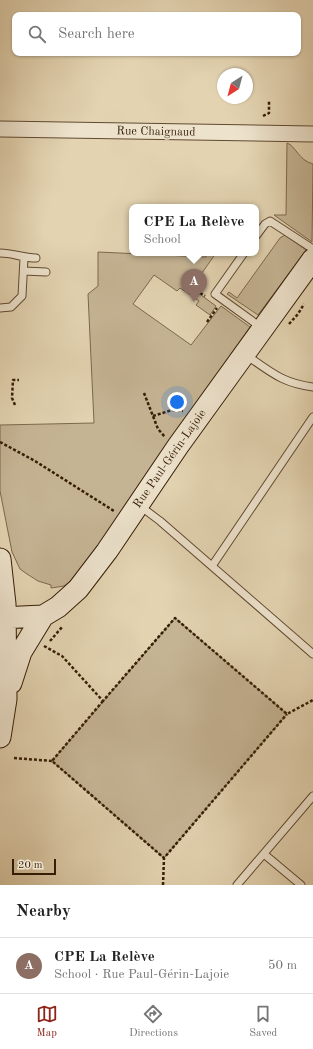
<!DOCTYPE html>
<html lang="en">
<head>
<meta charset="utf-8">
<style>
	:root { --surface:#fff; --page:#f2f2f2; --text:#222; --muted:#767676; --line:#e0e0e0; --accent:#8f2418 }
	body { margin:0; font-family:"Old Standard TT",serif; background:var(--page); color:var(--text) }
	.compass { position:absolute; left:217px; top:68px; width:36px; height:36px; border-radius:50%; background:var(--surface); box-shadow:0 1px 3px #0004; rotate:216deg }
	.scale { position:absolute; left:12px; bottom:10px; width:44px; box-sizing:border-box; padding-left:4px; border:2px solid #351d06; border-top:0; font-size:11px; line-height:14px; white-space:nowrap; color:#351d06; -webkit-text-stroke:3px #ede2cc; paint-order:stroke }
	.you { position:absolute; left:177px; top:402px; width:14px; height:14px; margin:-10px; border:3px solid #fff; border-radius:50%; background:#1a73e8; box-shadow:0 0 0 6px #1a73e833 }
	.badge { display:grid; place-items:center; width:26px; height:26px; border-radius:50%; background:var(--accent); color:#fff; font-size:13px; font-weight:700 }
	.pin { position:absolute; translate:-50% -33px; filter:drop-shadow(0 1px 2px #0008) }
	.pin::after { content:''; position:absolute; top:21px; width:14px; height:12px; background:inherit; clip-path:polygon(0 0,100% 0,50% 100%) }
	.popup { position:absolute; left:129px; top:204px; width:130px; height:52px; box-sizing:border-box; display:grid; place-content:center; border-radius:8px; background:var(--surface); filter:drop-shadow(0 1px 3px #0005); font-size:13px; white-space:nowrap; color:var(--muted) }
	.popup b { font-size:15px; color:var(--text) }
	.popup::after { content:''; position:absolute; left:50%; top:100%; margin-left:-8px; border:8px solid transparent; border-top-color:var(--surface) }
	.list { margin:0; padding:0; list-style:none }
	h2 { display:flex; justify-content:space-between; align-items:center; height:52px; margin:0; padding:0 16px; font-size:17px }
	h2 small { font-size:13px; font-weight:400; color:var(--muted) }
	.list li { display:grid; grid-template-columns:26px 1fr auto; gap:12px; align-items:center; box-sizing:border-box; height:56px; padding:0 16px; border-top:1px solid var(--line) }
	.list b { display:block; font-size:15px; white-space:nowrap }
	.list p { margin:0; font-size:13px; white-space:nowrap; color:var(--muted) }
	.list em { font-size:13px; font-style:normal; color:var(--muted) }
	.icon { flex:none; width:22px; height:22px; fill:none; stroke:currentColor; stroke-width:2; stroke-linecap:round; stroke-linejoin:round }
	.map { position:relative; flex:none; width:313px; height:885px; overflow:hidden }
	.search { position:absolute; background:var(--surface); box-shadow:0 1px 3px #0004; left:12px; right:12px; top:12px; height:44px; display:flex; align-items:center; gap:10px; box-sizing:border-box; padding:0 14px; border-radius:8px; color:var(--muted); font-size:15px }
	.sheet { height:108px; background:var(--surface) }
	nav { display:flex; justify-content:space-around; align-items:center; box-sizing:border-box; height:56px; border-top:1px solid var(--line); background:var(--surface); font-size:11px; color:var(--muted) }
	nav a { display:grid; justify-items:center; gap:2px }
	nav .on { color:var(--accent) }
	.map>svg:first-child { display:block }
	.green { fill:#c5b494; stroke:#7d684d }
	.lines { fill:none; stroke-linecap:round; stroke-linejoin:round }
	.lane-casing { stroke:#604a31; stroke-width:9 }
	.street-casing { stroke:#604a31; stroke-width:17 }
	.secondary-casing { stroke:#351d06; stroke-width:23 }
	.path { stroke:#351d06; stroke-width:2.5; stroke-dasharray:3 2; stroke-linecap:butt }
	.lane { stroke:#ede2cc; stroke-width:7 }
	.street { stroke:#ede2cc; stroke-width:15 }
	.secondary { stroke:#ede2cc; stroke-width:21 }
	.labels { text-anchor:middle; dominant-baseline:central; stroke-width:3; stroke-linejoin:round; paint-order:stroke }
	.street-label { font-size:12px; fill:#351d06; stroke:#ede2cc }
</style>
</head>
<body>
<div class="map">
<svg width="313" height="885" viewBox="0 0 313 885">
	<rect width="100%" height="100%" fill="#e3d3b1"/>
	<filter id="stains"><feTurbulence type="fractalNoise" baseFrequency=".005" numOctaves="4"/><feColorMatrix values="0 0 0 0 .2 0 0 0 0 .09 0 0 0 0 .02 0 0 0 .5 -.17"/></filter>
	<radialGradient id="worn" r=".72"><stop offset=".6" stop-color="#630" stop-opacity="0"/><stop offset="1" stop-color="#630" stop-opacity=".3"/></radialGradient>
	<!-- green -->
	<path class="green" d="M287,143C296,146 298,160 313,164L312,242L274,215H286Z
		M285,235L306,250L258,315L227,294L229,292L237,298L280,238Z
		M98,252L206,257V253H216L202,273L198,271L192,279L194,281L190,287L216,306L210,315L196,305L199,301L180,288L177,291L154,275L133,304L191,345L221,306L250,327L77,576L64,586L51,588V585L38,581L27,574L20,569L12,552L0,491V425L94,423L88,294L98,286Z
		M175,618L287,714L164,858L52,761Z"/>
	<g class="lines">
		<defs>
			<path id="lane" d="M256,236L265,224L270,221L313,249
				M0,253C13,253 23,258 36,258
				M244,253L215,294L262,328
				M24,271L46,272
				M0,308L11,307L22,296L24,258
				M246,355C271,372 282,383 313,387
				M140,506L160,521L313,654
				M212,566L313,417
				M264,854L301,885
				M237,885L313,796"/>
			<path id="street" d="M0,129L313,134"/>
			<path id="secondary" d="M0,559L5,604L6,699L0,737
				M0,618L43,616L58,607L78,589L107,551L178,446L313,259
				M11,683L21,652L43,616"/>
		</defs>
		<!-- lane casing -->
		<use href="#lane" class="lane-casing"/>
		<!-- street casing -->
		<use href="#street" class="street-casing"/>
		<!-- secondary casing -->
		<use href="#secondary" class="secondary-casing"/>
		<!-- path -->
		<path class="path" d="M263,116L269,113V101
			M196,290L205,296
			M207,322L217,308
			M289,324L298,314L304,304
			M144,393L158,429L165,437
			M15,405L12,398L13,380H19
			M153,416L172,410L183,411
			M0,442L35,461L114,511
			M50,641L63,626
			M44,646L62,656L103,701L175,618L287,714L313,700
			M103,701L52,761L164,858
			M14,758L52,761
			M163,885L164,858L287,714"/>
		<!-- lane -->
		<use href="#lane" class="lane"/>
		<!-- street -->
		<use href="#street" class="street"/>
		<!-- secondary -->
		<use href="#secondary" class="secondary"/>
	</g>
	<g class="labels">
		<!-- street labels -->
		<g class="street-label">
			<text transform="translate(156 132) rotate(1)">Rue Chaignaud</text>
			<text transform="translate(170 459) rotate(-55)">Rue Paul-Gérin-Lajoie</text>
		</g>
	</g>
	<rect width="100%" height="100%" filter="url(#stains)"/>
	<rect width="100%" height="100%" fill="url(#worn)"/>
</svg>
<svg class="compass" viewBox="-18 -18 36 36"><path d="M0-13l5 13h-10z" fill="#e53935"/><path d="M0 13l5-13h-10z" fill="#767676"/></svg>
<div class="scale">20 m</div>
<div class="you"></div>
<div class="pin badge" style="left:194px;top:302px;background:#8d6e63">A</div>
<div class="popup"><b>CPE La Relève</b>School</div>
<div class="search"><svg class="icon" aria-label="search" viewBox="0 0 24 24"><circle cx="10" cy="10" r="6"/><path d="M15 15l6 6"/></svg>Search here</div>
</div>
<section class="sheet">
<h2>Nearby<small></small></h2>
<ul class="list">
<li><span class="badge" style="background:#8d6e63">A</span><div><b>CPE La Relève</b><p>School · Rue Paul-Gérin-Lajoie</p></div><em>50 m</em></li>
</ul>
</section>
<nav>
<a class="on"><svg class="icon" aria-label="map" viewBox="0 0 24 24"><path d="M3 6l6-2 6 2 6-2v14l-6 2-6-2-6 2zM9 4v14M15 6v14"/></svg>Map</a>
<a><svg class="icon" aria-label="directions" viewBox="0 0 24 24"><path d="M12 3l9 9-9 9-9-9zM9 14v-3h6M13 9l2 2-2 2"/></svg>Directions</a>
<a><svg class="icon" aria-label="saved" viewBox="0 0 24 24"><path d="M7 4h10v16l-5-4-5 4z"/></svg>Saved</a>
</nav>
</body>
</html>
